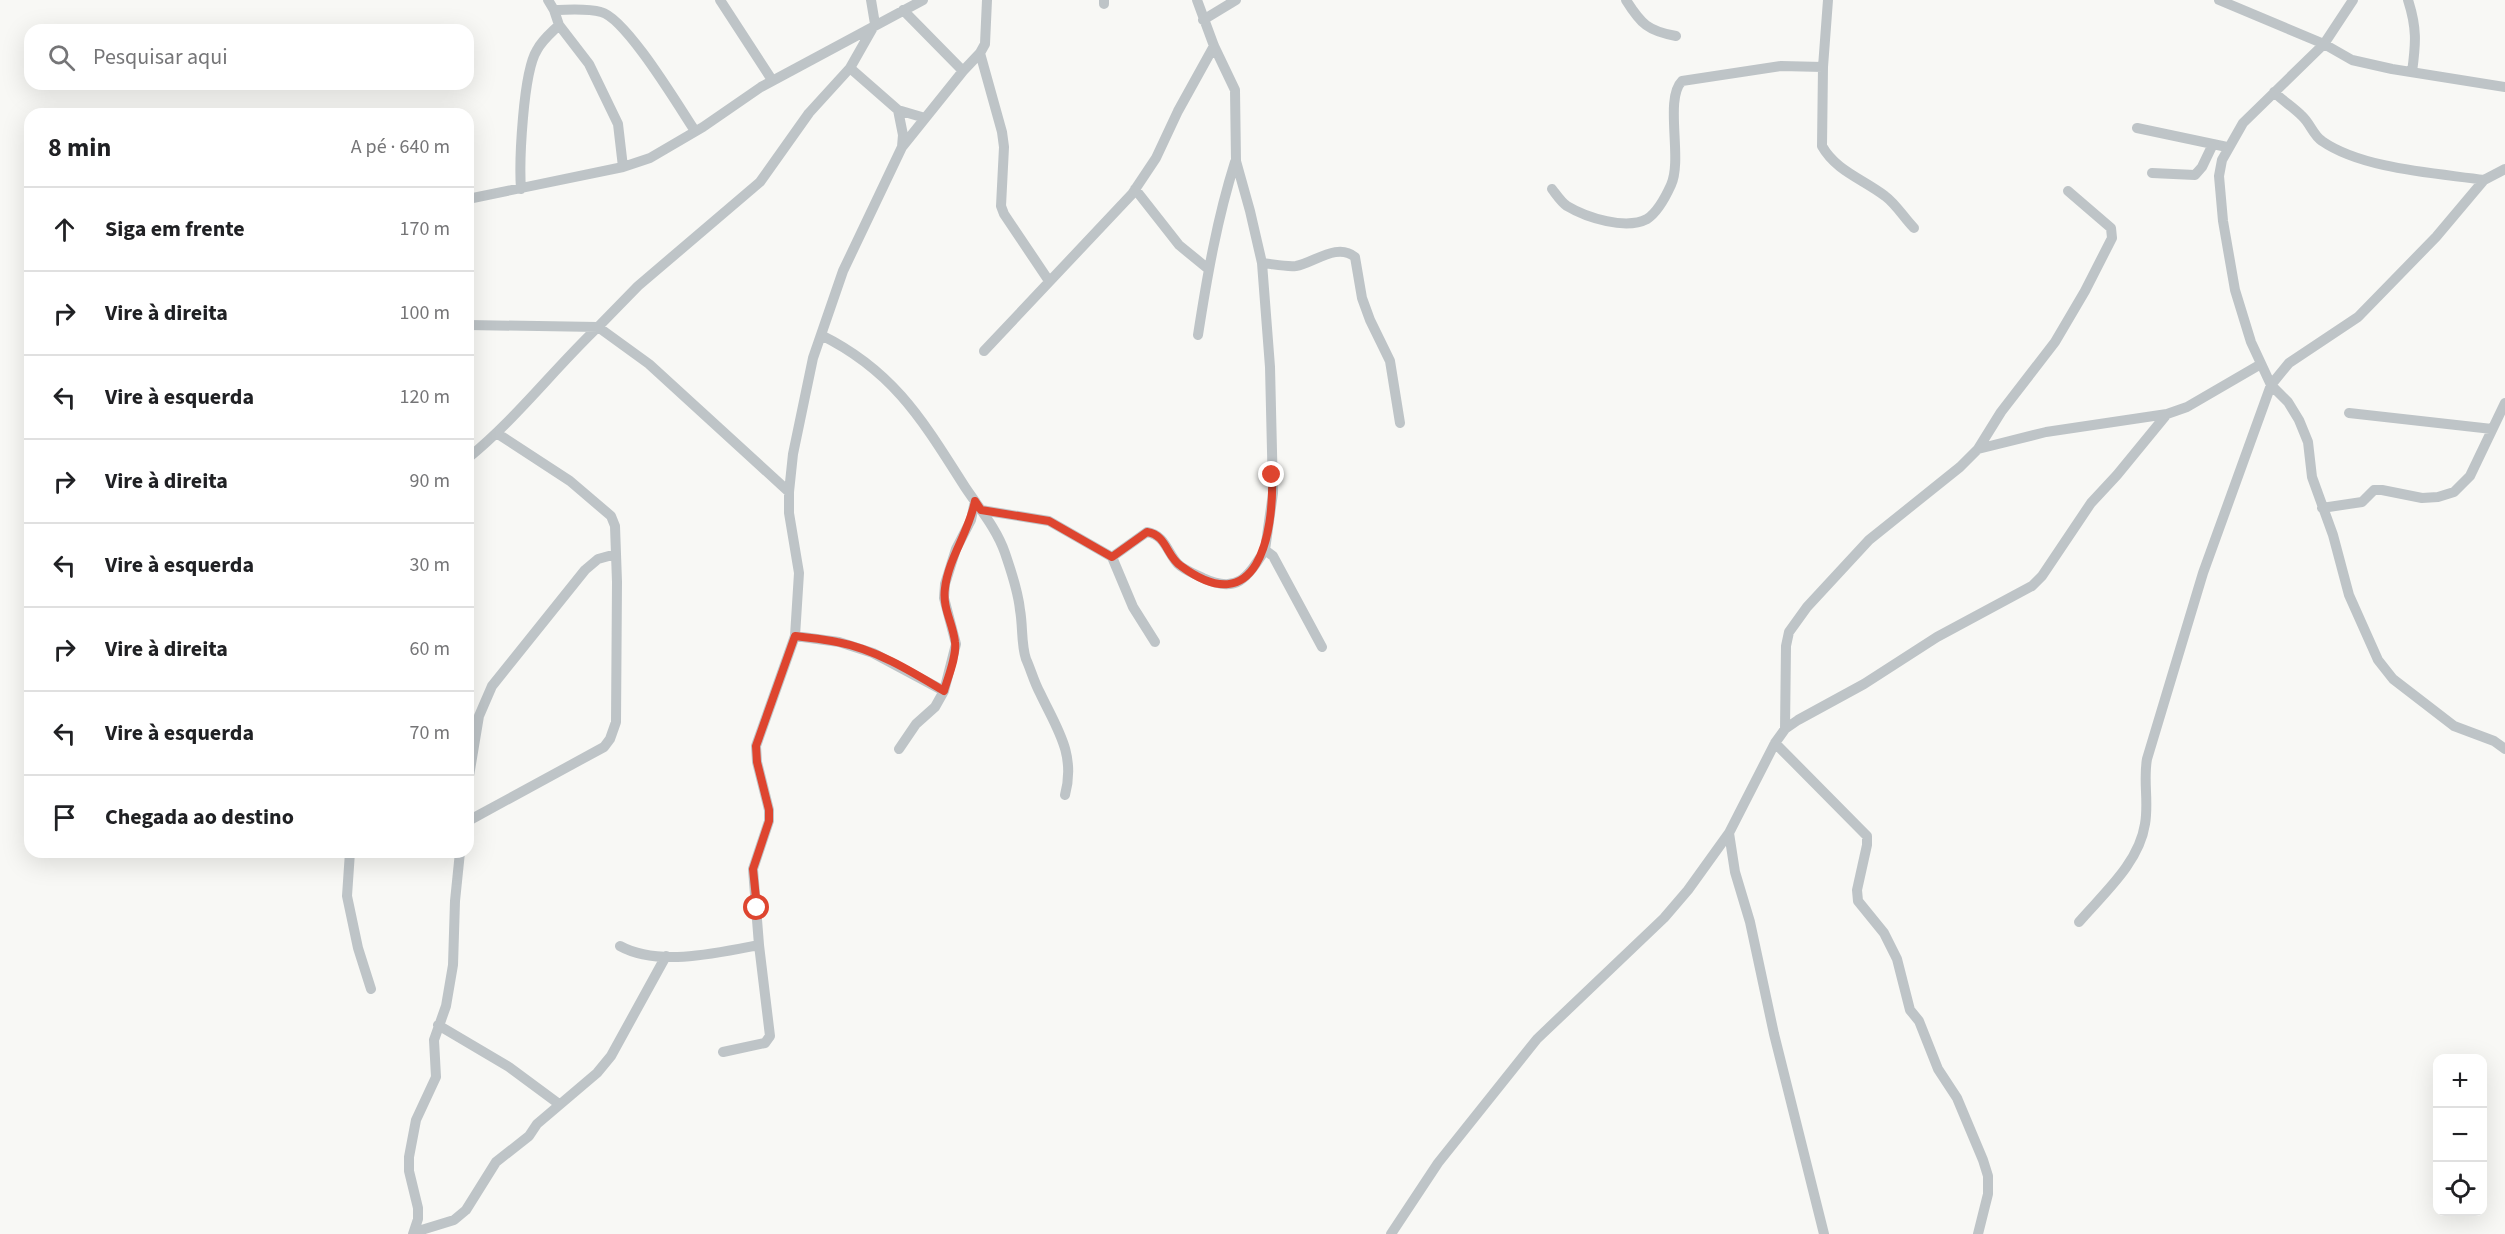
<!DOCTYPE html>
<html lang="pt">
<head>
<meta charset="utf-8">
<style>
	:root { --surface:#fff; --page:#f6f6f6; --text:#202124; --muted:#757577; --line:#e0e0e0 }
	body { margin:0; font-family:"Source Sans 3",sans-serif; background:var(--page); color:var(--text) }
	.controls { position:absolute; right:18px; bottom:18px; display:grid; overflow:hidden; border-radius:12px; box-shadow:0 6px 24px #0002 }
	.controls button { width:54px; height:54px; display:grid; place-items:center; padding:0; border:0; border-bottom:2px solid var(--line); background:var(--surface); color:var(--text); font:30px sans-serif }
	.stop { position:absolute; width:18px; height:18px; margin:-14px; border:4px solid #de452f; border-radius:50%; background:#fff }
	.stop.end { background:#de452f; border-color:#fff; box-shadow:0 2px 6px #0008 }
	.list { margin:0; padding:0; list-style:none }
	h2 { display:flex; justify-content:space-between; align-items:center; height:78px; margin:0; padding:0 24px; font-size:26px }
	h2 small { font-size:20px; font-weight:400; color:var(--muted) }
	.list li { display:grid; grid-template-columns:39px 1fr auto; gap:18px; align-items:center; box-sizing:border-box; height:84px; padding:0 24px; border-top:2px solid var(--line) }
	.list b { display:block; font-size:22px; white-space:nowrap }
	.list em { font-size:20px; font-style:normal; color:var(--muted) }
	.icon { flex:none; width:33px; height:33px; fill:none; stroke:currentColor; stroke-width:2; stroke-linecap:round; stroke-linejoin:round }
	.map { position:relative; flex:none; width:2505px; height:1234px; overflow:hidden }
	.search { position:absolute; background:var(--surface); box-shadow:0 6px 24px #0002; left:24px; top:24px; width:450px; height:66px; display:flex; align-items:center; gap:15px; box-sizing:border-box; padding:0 21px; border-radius:18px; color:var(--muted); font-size:22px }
	.panel { position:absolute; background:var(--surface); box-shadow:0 6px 24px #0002; left:24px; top:108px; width:450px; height:750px; border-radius:18px }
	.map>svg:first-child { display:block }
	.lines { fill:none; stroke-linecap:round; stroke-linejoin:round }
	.minor { stroke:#bec4c7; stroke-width:10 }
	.route { stroke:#de452f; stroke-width:8 }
</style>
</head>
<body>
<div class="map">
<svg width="2505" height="1234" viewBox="0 0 2505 1234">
	<rect width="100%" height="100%" fill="#f8f8f5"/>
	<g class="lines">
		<!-- minor -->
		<path class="minor" d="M720,0L772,80
			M1104,0V4
			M1197,0L1214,46L1235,90L1236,161L1250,211L1262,263L1270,367L1273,493L1265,550L1273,556L1322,647
			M1626,0C1641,24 1648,31 1676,36
			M1828,0L1823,67L1822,146C1836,171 1863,179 1885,196C1896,204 1904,218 1914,228
			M2219,0L2324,44L2352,60L2392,69L2505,87
			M2353,0L2324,44L2243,123L2222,160L2219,176L2223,221L2235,290L2251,342L2271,385L2288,402L2299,420L2308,442L2312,477L2333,535L2349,595L2378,660L2393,679L2454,726L2494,741L2505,749
			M2408,0C2417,28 2416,43 2412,72
			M554,10C569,10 586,8 601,12C626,18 679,107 695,131
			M903,10L963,71
			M1203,20L1236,0
			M559,25L589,64L618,124L623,167
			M980,53L1002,132L1004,147L1001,206L1004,214L1049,281
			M850,68L898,110L903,135L902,147
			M2274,92C2283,101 2293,107 2302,116C2310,123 2313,135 2322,141C2362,169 2436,173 2484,180
			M898,110L925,118
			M2137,128L2227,147
			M2152,173L2195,175L2202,167L2213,144
			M521,189C519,162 523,72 537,50C542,40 551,33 559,25L554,10L548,0
			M1135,189L1179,245L1207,268
			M1552,189C1556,194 1561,202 1567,206C1587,218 1626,230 1647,219C1658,212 1666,196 1671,185C1683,159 1664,99 1682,81L1781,66L1823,67
			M468,199L623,167L650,158L703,127L761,87L923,0
			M1262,263C1273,264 1285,267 1296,266C1314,263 1337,242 1355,257L1362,298L1370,320L1390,361L1400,423
			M468,325L598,327L638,286L760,182L809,113L850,68L875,24L871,0
			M821,335C894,371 923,421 965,487C979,508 997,529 1005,553C1011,571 1018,590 1020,610C1023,626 1021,644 1026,659C1031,670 1034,682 1040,693C1057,729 1076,754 1065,795
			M1198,335C1207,277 1217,219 1235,162
			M984,351L1132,194L1156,158L1178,111L1214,46
			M2349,413L2492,429
			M1978,449L2001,412L2055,342L2085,291L2112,238L2111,228L2068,191
			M468,458C516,419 553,370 598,327L649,364L789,492
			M2322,508L2362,502L2374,490H2382L2422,498L2438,497L2454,492L2470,476L2505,403
			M981,510L1049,521L1112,557L1133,607L1155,642
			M1112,557L1147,532C1165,535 1167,552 1178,564C1184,570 1195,574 1203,578C1237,594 1247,578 1265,550
			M795,636L839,642L873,653L944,691
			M1785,729L1786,646L1789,632L1807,607L1869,540L1960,467L1978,449L2046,432L2167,414L2187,407L2261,364
			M1775,743L1867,836V845L1857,890L1858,901L1884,933L1897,959L1910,1010L1919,1021L1938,1069L1957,1098L1983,1160L1988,1176V1194L1978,1234
			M899,749L916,724L935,707L944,691L956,644L944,598L945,584L956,549L971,520L975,501
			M468,782L479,716L492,686L585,570L598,559L616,554
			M468,821L604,747L610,739L616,722L617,582L615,526L611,516L570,481L498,434
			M350,852L347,896L358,948L371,989
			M2079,922C2104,893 2139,863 2145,824C2149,802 2143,781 2147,759L2203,573L2271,385L2289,363L2358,317L2436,237L2484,180L2505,169
			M620,946C658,967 718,953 759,945L753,869L769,821V810L757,762L756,746L795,636L799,573L789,513V492L793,454L813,358L843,271L902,147L963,71L980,53L985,44L987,0
			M438,1025L509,1067L559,1104
			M723,1052L765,1043L770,1036L759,945
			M415,1232L454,1220L466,1210L496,1162L529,1136L537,1124L597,1073L611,1056L666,956
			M413,1234L418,1219V1208L409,1171V1157L416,1120L436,1077L434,1040L446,1006L453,965L455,901L460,852
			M1391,1234L1438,1163L1537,1039L1664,918L1688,890L1729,833
			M1824,1234L1774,1034L1750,922L1735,872L1729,833L1775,743L1785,729L1798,720L1864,684L1937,637L2032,586L2042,576L2091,503L2117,475L2167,414"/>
	</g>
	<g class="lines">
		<!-- route -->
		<path class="route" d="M757,908L753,869L769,821V810L757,762L756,746L795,636C809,638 823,639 837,642C875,649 911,671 944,691C948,677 957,656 955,642C953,623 942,608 945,588C949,557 969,532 975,501L981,510L1049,521L1112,557L1147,532C1167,535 1166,556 1181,566C1258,623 1274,534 1272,475"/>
	</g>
</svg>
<div class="controls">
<button>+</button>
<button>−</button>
<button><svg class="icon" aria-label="locate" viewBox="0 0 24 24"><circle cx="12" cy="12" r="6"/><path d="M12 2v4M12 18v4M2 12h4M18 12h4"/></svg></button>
</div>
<div class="stop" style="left:757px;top:908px"></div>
<div class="stop end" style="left:1272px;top:475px"></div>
<div class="search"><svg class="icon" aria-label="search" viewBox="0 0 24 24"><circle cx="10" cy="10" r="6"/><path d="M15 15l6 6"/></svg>Pesquisar aqui</div>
<section class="panel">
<h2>8 min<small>A pé · 640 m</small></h2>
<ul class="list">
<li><svg class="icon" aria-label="ahead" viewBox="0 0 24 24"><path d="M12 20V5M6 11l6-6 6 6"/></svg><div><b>Siga em frente</b></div><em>170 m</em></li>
<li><svg class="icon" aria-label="right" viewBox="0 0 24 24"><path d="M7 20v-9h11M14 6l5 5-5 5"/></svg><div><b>Vire à direita</b></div><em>100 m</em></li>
<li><svg class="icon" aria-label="left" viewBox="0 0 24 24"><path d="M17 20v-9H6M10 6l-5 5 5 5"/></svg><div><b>Vire à esquerda</b></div><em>120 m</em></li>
<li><svg class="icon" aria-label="right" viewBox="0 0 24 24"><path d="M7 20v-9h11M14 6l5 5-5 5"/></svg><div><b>Vire à direita</b></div><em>90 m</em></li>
<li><svg class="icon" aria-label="left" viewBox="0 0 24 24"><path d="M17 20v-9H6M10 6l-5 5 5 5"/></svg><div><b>Vire à esquerda</b></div><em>30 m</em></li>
<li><svg class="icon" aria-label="right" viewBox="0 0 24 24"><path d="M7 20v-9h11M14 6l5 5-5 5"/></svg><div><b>Vire à direita</b></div><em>60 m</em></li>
<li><svg class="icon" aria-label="left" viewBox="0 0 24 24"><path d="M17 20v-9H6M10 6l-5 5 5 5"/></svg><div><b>Vire à esquerda</b></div><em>70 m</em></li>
<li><svg class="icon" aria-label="arrive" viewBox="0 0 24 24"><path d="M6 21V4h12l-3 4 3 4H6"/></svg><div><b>Chegada ao destino</b></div></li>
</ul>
</section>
</div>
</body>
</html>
